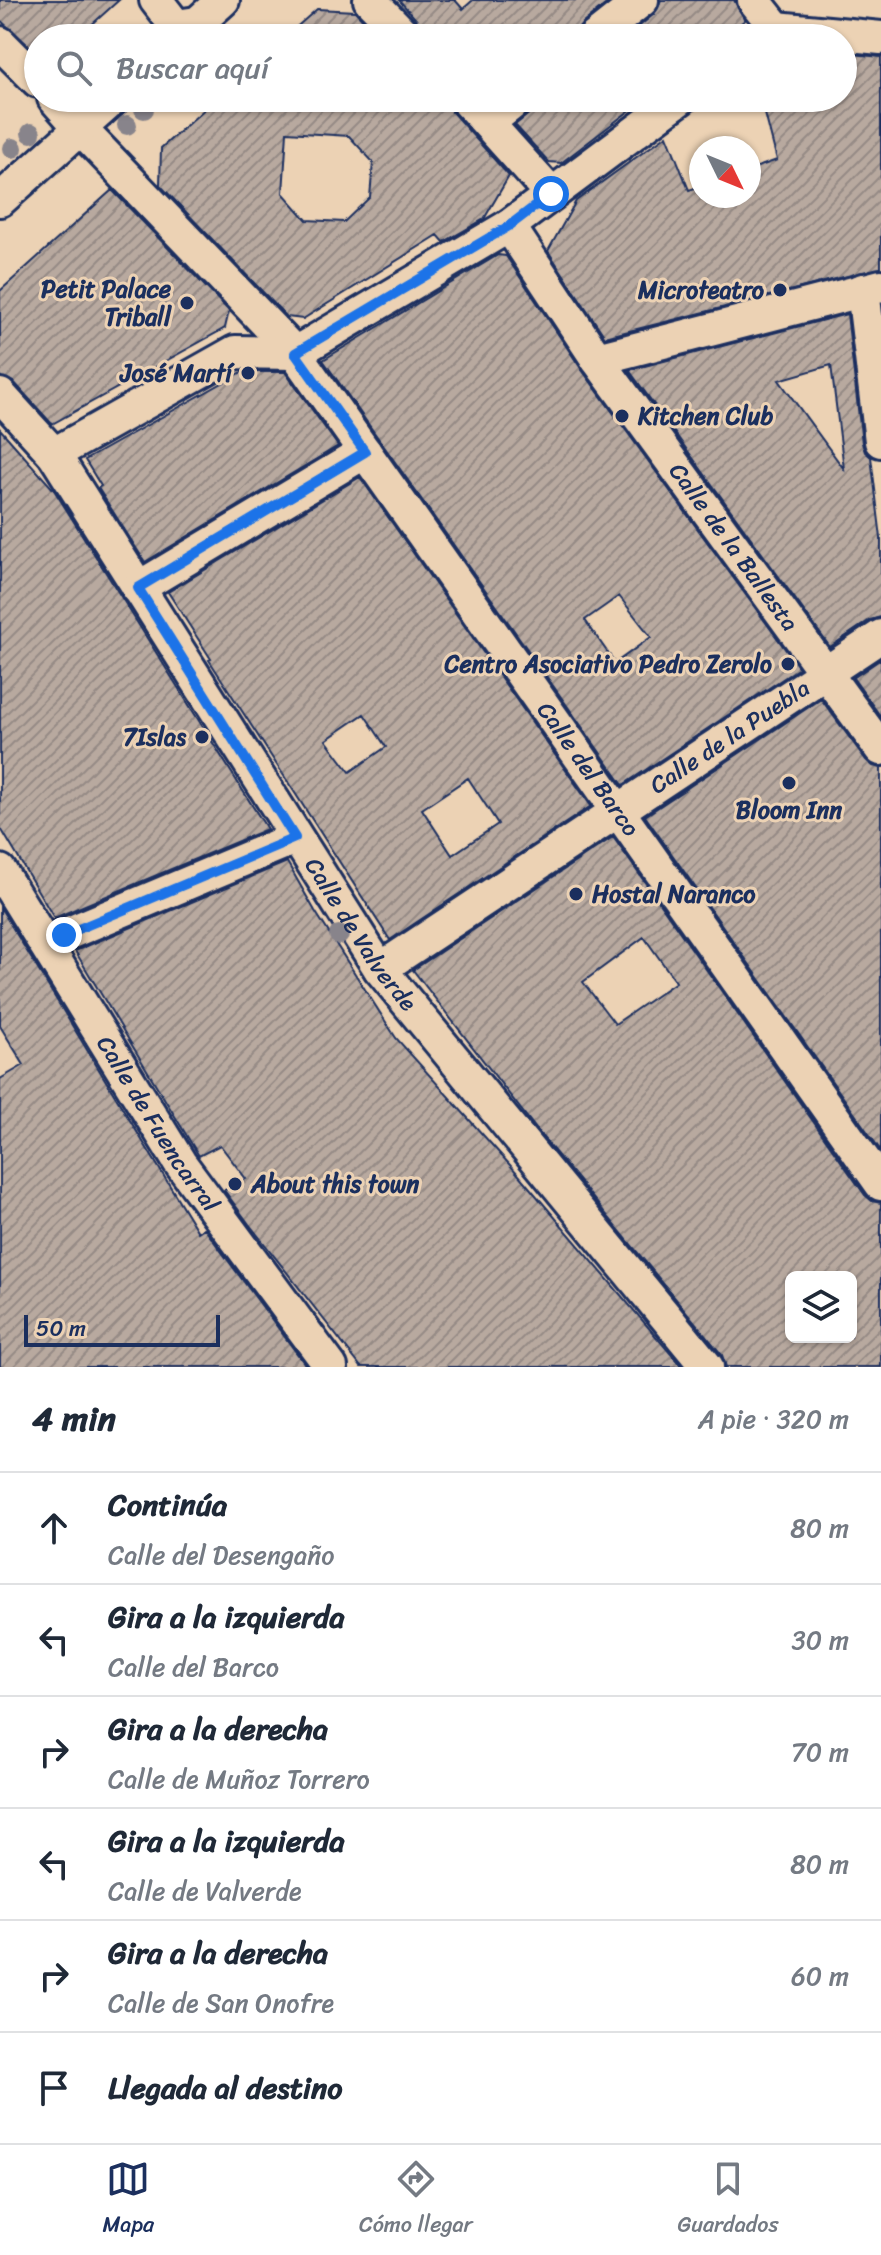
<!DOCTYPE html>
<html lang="es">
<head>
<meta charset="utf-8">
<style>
	:root { --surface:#fff; --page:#f6f6f7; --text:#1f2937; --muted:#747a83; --line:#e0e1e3; --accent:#1b2f5e }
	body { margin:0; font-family:Sriracha,sans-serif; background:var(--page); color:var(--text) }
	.controls { position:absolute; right:24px; bottom:24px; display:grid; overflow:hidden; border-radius:12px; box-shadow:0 2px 6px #0004 }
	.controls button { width:72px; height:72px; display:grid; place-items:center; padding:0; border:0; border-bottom:2px solid var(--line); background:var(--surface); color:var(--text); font:40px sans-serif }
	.compass { position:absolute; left:689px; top:136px; width:72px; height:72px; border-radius:50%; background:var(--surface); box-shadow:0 2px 6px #0004; rotate:133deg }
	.scale { position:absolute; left:24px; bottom:20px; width:196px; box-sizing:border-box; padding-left:8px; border:4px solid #1b2f5e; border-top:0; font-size:22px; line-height:28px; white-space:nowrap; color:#1b2f5e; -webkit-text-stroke:6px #ecd2b4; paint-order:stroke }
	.stop { position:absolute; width:24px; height:24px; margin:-18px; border:6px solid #1a73e8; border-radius:50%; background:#fff }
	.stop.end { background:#1a73e8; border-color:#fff; box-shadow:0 2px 8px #0008 }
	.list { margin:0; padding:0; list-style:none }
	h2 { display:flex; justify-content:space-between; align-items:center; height:104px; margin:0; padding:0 32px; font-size:34px }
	h2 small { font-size:26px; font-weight:400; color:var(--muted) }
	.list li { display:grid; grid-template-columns:52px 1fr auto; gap:24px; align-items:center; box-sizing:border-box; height:112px; padding:0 32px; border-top:2px solid var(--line) }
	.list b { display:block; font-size:30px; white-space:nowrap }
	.list p { margin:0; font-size:26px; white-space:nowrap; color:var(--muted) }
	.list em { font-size:26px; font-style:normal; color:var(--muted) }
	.icon { flex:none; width:44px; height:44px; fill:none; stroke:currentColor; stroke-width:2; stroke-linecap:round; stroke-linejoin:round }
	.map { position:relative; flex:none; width:881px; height:1367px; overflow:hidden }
	.search { position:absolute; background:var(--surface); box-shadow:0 2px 6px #0004; left:24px; right:24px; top:24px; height:88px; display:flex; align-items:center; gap:20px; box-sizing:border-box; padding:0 28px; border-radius:44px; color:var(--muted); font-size:30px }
	.sheet { height:776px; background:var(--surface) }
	nav { display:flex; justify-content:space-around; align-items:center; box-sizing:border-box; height:112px; border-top:2px solid var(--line); background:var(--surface); font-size:22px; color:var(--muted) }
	nav a { display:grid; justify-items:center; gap:4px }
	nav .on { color:var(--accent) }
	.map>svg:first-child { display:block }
	.building { fill:url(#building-hatch); stroke:#1b2f5e; stroke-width:2; fill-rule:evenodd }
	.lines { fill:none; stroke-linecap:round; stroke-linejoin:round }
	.minor-casing { stroke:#1b2f5e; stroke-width:38 }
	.minor { stroke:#ecd2b4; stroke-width:32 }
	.tree { fill:#88848b }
	.route { stroke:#1a73e8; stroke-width:10 }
	.poi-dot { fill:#1b2f5e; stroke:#ecd2b4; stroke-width:3 }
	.labels { text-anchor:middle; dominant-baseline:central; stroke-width:6; stroke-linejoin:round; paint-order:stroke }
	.poi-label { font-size:24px; font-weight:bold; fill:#1b2f5e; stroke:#ecd2b4; text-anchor:end }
	.street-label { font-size:24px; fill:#1b2f5e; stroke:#ecd2b4 }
</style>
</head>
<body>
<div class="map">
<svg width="881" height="1367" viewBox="0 0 881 1367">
	<defs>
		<pattern id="building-hatch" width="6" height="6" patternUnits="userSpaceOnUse" patternTransform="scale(2)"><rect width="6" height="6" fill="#b8a99f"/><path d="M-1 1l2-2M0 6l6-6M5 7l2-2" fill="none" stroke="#958a85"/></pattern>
	</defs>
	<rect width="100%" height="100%" fill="#ecd2b4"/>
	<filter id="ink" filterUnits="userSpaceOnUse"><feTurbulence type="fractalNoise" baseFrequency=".0125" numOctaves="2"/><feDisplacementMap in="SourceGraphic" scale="16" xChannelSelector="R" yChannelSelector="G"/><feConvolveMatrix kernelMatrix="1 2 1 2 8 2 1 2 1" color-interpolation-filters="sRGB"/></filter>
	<g filter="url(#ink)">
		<!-- building -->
		<path class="building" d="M0,0H119L77,38H38V54L0,20Z
			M399,0H455L463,9L473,0H611L582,24L575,38H425L421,25Z
			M661,0H734L745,20L722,38H625L654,14Z
			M317,9L355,11L380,38H284Z
			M843,53L881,57V268L605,337L548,251L576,201L667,135L689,190L701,186V196H749V170L777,160L761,98H843Z
			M217,98H447L451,111L509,176L484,219L444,242L438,235L303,319L287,317L160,185L161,148ZM287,132L349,136L373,162L370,197L344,222L307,220L283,193Z
			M538,98H646L561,163L549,162L515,125L531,112Z
			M112,190L229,311L225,328L52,424L14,382L0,377V291Z
			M498,255L506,256L582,370L799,668L623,785L323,360ZM619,596L651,637L615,663L585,620Z
			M847,314L862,443L865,452L871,457L881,538V617L870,620L830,647L629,370ZM831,365L844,469L779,380Z
			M242,372H285L338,446L145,562L98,488L101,486L85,460Z
			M0,429L54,490L267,829L54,918L0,827Z
			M360,477L591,806L390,940L209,660L211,659L168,592ZM364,714L386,747L350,772L326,740ZM468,778L498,824L452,855L422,809Z
			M881,659V717L853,678Z
			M821,699L866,760L873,766L881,768V1151L645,816Z
			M613,837L865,1195L872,1201L881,1203V1367H726L722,1355L540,1134L413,970ZM644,937L676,982L615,1024L583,982ZM791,1277H851V1337H791Z
			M287,862L315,911L396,1038L518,1174L682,1367H361L249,1224L224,1190L246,1179L220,1145L199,1156L75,951Z
			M0,907L198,1232L204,1228L307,1367H0V1079L24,1065L0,1026Z"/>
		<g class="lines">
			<defs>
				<g id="minor">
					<path d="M156,0L176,26L197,23"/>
					<path d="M370,0L407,38"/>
					<path d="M754,0L776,28"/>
					<path d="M776,28L881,38"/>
					<path d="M181,38L223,0"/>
					<path d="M594,38L642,0"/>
					<path d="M0,43L38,81"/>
					<path id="s1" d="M54,98L90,139L295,353L881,1184"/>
					<path d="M465,98L551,194"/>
					<path d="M489,122L519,98"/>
					<path d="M0,200L114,98"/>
					<path id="s2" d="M509,226L597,359L881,749"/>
					<path d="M863,290L881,441"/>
					<path d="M597,359L881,286"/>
					<path id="s3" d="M0,395L54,454L380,969L707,1367"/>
					<path d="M54,454L235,352L295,353L509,226L681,98"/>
					<path d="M138,588L365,452"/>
					<path id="s4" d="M0,871L180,1163L331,1367"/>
					<path d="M45,943L295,838"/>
					<path id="s5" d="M380,969L881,636"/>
				</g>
			</defs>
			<!-- minor casing -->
			<use href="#minor" class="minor-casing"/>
			<!-- minor -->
			<use href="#minor" class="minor"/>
		</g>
		<!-- trees -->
		<g class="tree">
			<circle cx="144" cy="109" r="10"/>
			<circle cx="127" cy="125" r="10"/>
			<circle cx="31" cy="133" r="10"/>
			<circle cx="13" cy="148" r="10"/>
			<circle cx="339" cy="935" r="10"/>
		</g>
	</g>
	<g class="lines" filter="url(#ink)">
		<!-- route -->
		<path class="route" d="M64,935L295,838L138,588L365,452L295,353L509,226L551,194"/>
	</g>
	<!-- markers -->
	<g class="poi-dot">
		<circle cx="780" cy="290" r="8"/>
		<circle cx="187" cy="303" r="8"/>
		<circle cx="248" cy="373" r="8"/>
		<circle cx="622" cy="416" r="8"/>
		<circle cx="788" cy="664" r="8"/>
		<circle cx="202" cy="737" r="8"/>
		<circle cx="789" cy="783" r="8"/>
		<circle cx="576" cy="894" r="8"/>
		<circle cx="235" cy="1184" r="8"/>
	</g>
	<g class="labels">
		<!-- poi labels -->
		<g class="poi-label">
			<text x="171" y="289">Petit Palace<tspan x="171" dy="28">Triball</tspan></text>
			<text x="764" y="290">Microteatro</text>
			<text x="232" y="373">José Martí</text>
			<text x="638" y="416" text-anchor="start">Kitchen Club</text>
			<text x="772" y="664">Centro Asociativo Pedro Zerolo</text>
			<text x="186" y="737">7Islas</text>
			<text x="789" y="810" text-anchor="middle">Bloom Inn</text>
			<text x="592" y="894" text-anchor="start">Hostal Naranco</text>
			<text x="251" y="1184" text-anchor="start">About this town</text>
		</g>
		<!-- street labels -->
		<g class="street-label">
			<text stroke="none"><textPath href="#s2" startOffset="392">Calle de la Ballesta</textPath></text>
			<text stroke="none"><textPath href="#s5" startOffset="420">Calle de la Puebla</textPath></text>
			<text stroke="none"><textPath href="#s1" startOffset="860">Calle del Barco</textPath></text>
			<text stroke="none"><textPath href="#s3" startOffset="650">Calle de Valverde</textPath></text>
			<text stroke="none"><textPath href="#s4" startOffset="298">Calle de Fuencarral</textPath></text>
		</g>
	</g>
</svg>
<div class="controls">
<button><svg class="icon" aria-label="layers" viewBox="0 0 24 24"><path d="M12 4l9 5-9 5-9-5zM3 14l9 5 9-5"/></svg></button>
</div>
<svg class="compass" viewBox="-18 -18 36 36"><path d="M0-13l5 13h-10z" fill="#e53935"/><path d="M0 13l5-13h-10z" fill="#747a83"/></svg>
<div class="scale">50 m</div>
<div class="stop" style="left:551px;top:194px"></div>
<div class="stop end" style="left:64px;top:935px"></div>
<div class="search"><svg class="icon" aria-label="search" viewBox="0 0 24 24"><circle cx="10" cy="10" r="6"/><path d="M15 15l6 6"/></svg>Buscar aquí</div>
</div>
<section class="sheet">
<h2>4 min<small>A pie · 320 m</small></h2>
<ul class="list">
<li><svg class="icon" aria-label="ahead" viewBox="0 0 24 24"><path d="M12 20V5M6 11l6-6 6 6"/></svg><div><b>Continúa</b><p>Calle del Desengaño</p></div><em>80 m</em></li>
<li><svg class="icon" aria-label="left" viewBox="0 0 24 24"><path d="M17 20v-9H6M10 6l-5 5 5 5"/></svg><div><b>Gira a la izquierda</b><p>Calle del Barco</p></div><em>30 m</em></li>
<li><svg class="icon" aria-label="right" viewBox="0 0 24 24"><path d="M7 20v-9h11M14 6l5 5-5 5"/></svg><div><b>Gira a la derecha</b><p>Calle de Muñoz Torrero</p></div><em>70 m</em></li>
<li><svg class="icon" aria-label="left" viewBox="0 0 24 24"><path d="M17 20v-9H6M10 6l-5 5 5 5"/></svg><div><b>Gira a la izquierda</b><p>Calle de Valverde</p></div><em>80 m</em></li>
<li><svg class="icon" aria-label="right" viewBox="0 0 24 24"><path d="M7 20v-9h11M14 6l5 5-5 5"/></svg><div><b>Gira a la derecha</b><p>Calle de San Onofre</p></div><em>60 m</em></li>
<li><svg class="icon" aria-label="arrive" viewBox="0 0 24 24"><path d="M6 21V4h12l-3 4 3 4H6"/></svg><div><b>Llegada al destino</b></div></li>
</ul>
</section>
<nav>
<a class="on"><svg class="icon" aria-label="map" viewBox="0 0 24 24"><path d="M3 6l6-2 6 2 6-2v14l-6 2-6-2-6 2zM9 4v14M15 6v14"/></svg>Mapa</a>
<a><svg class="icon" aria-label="directions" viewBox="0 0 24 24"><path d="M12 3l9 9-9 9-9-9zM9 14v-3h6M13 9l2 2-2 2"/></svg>Cómo llegar</a>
<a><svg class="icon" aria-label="saved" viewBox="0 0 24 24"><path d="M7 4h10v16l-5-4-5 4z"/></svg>Guardados</a>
</nav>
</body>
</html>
